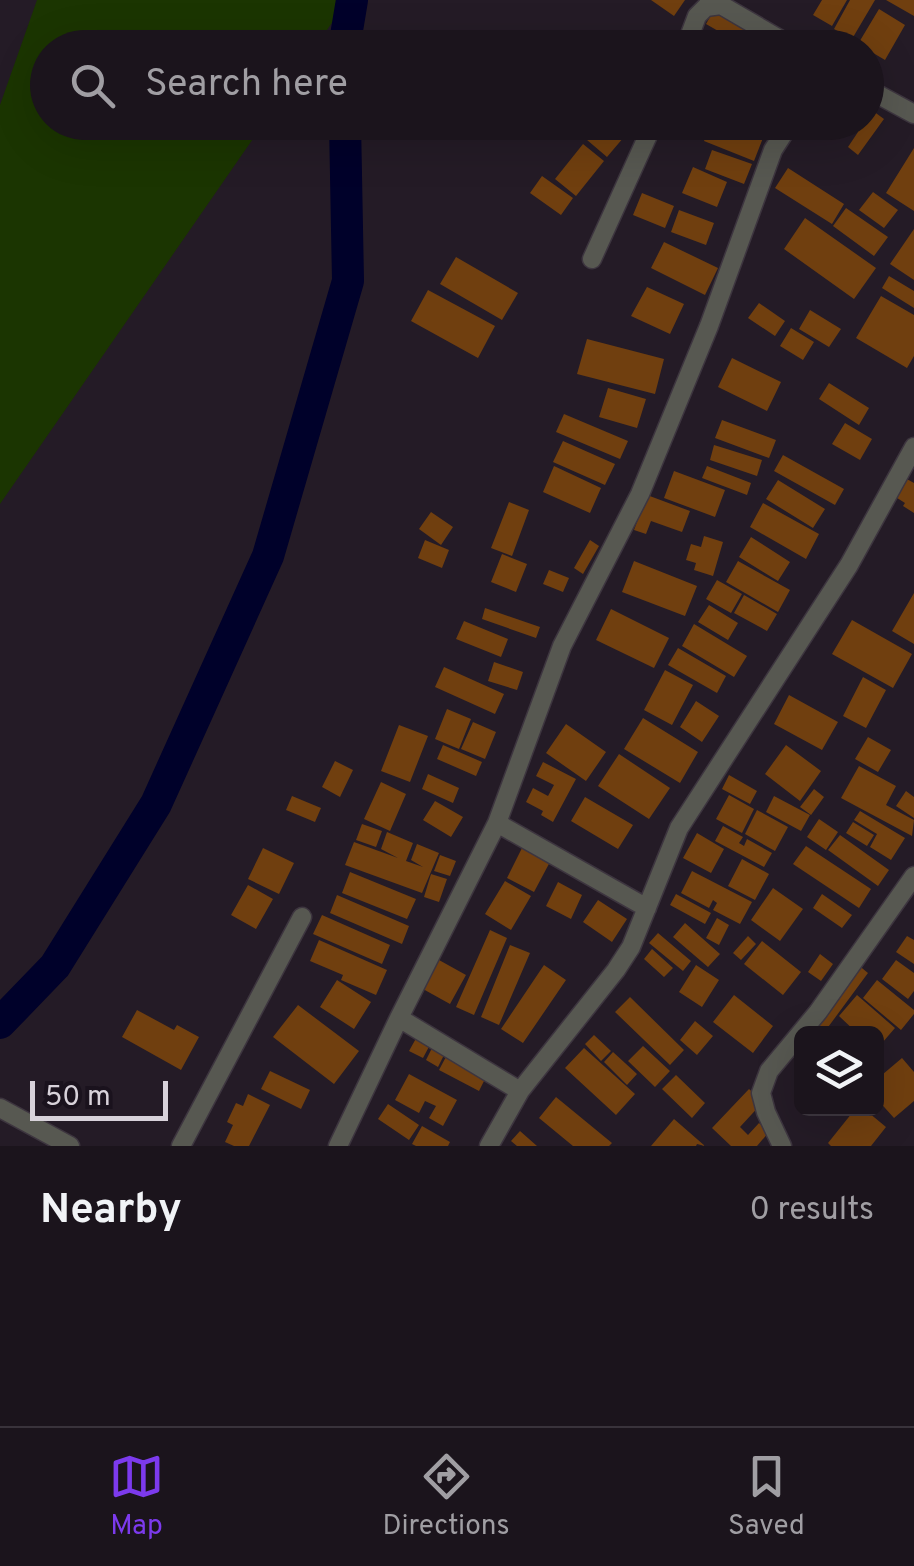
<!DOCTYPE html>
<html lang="en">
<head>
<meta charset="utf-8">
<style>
	:root { --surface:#1b141c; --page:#241d25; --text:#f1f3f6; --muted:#a09ea3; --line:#39333b; --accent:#7c3aed }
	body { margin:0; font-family:Overpass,sans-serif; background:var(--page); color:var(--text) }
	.controls { position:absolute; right:30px; bottom:30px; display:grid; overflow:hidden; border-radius:15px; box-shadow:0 10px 40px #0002 }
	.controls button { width:90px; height:90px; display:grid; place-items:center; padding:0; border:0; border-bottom:2px solid var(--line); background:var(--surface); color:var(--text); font:50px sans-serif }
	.scale { position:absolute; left:30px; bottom:25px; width:138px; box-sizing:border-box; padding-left:10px; border:5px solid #d8d2da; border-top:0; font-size:28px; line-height:35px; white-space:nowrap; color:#d8d2da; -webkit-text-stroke:8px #1a121d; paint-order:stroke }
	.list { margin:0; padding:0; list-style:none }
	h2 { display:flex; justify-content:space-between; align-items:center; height:130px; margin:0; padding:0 40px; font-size:42px }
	h2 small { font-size:32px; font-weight:400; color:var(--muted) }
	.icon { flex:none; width:55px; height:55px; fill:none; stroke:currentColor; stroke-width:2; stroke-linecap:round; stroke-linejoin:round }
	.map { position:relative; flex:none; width:914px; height:1146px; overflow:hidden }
	.search { position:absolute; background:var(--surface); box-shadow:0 10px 40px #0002; left:30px; right:30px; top:30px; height:110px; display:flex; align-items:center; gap:25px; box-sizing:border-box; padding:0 35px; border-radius:55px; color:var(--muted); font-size:38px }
	.sheet { height:280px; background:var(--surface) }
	nav { display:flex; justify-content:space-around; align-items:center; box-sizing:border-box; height:140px; border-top:2px solid var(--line); background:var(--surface); font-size:28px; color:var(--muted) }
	nav a { display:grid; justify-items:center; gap:5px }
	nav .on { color:var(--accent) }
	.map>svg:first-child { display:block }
	.green { fill:#1b3501 }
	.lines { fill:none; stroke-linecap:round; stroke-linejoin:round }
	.river { stroke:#00012a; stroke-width:32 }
	.building { fill:#703f0f }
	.street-casing { stroke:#3d353f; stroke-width:21 }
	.street { stroke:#575851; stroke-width:18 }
</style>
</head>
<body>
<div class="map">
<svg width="914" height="1146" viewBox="0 0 914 1146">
	<rect width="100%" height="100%" fill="#241b26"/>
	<!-- green -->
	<path class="green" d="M37,0H348L315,47L48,48V122L264,123L0,504V105Z"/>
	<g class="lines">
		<!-- river -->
		<path class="river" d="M344,48L352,0
			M0,1023L55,966L156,804L268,556L348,281L345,122"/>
	</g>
	<!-- building -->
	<path class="building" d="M651,0H685L674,16Z
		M822,0H847L832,26L813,15Z
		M850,0H875L852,39L834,29Z
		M886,0H914V16Z
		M715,8L749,26L739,43L706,24Z
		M879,9L905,25L885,60L858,44Z
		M751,29L768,35L763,48L745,45Z
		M869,108L884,119L858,155L848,147L858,132L854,129L859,122H866V112Z
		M566,122H633L635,124L607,157Z
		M711,122H747L766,130L754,161L704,141Z
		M583,144L604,161L576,196L555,179Z
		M914,148V211L886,193Z
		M712,150L752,164L744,184L705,169Z
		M693,167L727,182L717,207L682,193Z
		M788,168L844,204L832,224L775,188Z
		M542,176L573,198L561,215L530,193Z
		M873,192L898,210L884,228L859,210Z
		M642,193L674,206L665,228L633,215Z
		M846,208L888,237L874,256L833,226Z
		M679,210L714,223L706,245L671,232Z
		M805,218L876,268L854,299L784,249Z
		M914,229V280L890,264Z
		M664,242L718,268L705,295L651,268Z
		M456,257L518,293L502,320L440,284Z
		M889,276L914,291V308L882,288Z
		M647,287L684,304L670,334L631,316Z
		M428,290L495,326L478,358L411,321Z
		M881,296L914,315V356L907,368L856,338Z
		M759,303L785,321L775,336L748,318Z
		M810,310L841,329L829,347L799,329Z
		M791,328L814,342L803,360L780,346Z
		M587,339L664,359L655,394L577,374Z
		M732,358L781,382L767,411L718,387Z
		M829,383L869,408L859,425L819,399Z
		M608,388L646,399L637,428L599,417Z
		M564,414L628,441L620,459L556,432Z
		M722,420L776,440L769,458L715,438Z
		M845,423L872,439L860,460L832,444Z
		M563,441L615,464L605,485L553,462Z
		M714,445L762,460L757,476L710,460Z
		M783,455L844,489L835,505L774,471Z
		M554,466L601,488L590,513L543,492Z
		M707,466L751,483L747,495L702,478Z
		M674,471L725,490L715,517L664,498Z
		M905,478L914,483V513L903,506L905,503L894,496Z
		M778,480L825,509L813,528L766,499Z
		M647,495L690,511L682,532L651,521L646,534L634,530Z
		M509,502L529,510L512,556L491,548Z
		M763,503L819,534L806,559L750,527Z
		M431,512L453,527L441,545L419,529Z
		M704,536L723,542L713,576L694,570L696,563L686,560L691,544L701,547Z
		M751,537L790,562L778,581L739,557Z
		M425,540L449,550L442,568L418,558Z
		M590,540L599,546L583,574L574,568Z
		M502,554L527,564L516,592L491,582Z
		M634,561L697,586L685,616L622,592Z
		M738,561L790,590L778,612L726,582Z
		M549,570L569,578L563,592L543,584Z
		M717,580L742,594L731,613L706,599Z
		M914,593V644L892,631Z
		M744,595L777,614L767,631L734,613Z
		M709,605L738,623L728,640L698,622Z
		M485,608L540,627L536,638L482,619Z
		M611,609L669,638L654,668L596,640Z
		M852,620L912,654L893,688L832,654Z
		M464,621L508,639L501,657L456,639Z
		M694,624L747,656L734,677L682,646Z
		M678,648L726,676L717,693L668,665Z
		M494,662L523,672L517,690L488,681Z
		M444,667L504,694L495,714L435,687Z
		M665,670L693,685L672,725L644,710Z
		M863,677L886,690L866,728L843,716Z
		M789,695L838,722L822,750L774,724Z
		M696,701L719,716L702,742L680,727Z
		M447,709L471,719L459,749L435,739Z
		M643,718L698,752L680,783L624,749Z
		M473,722L496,732L485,759L461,749Z
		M566,724L606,752L586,781L546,753Z
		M399,725L428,736L410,782L381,771Z
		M868,737L891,750L878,772L855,759Z
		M443,745L482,762L476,776L437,759Z
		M786,745L821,771L800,801L765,774Z
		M619,754L670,788L649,819L598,786Z
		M335,761L353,770L340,797L322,787Z
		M543,762L576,779L553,822L541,815L543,811L526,802L533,788L548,796L554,785L536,776Z
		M859,766L896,786L886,805L914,820L912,836L841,798Z
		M428,774L459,788L453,803L422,789Z
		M729,775L757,791L750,804L722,789Z
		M381,782L406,794L390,831L364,819Z
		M814,789L824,797L811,815L800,807Z
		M906,791L914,797V818L896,806Z
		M729,795L754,809L742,833L716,819Z
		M292,796L321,808L315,822L286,810Z
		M774,796L810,815L801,831L766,812Z
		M585,797L633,825L618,849L571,821Z
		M435,801L463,817L451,837L423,820Z
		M757,810L788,827L775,851L745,834Z
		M860,811L905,838L891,860L870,847L877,834L854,820Z
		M819,819L838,832L826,850L807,837Z
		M853,822L874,835L867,846L846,833Z
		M362,824L382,831L376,847L356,840Z
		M723,826L743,837L739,843L744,846L747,839L772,853L764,867L715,841Z
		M387,832L413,843L406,861L423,867L411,860L417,844L439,853L422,893L345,865L354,842L398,858L381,849Z
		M697,833L724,849L711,873L683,858Z
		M840,835L889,870L878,886L828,850Z
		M523,846L551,860L534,892L507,878Z
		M806,846L871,889L859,908L793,864Z
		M263,848L294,863L279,894L248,879Z
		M440,855L456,861L450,876L434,871Z
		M742,859L769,874L755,900L728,886Z
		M692,871L752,902L740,924L713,910L717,903L713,900L709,908L681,893Z
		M350,872L416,899L407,919L342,893Z
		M431,874L447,879L439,902L424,897Z
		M505,881L531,896L511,930L485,914Z
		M558,882L582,895L571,919L546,906Z
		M248,885L273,899L256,929L231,915Z
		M773,888L803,909L780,941L751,920Z
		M676,894L711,913L705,924L670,905Z
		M822,894L852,915L842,928L813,908Z
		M337,895L409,926L402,944L330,913Z
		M598,900L627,919L612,942L583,922Z
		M322,915L390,945L382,964L313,934Z
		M717,918L729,925L719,945L706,938Z
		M685,923L720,954L708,967L673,937Z
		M490,930L507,938L474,1015L456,1007Z
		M658,933L691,961L683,971L649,943Z
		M748,936L756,944L741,960L733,953Z
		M907,936L914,940V964L896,952Z
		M319,940L387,970L376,995L341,980L343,975L310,961Z
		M762,941L801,972L783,995L744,964Z
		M510,945L530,953L499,1025L481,1017Z
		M652,949L673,968L664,977L644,959Z
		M820,954L833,964L821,981L808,972Z
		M439,960L466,975L450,1004L423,989Z
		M896,960L914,973V991L908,999L882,979Z
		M857,964L868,973L823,1034H805Z
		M544,965L566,980L523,1043L501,1029Z
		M696,965L719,980L702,1007L679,992Z
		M337,980L371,1002L354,1029L320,1007Z
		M877,980L914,1010V1014L901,1030L863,998Z
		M734,995L773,1026L753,1053L713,1022Z
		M857,995L895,1028L876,1050V1034H858L839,1016Z
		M630,997L684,1050L670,1065L615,1012Z
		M298,1005L359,1051L334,1084L273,1037Z
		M137,1010L174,1030L177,1025L199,1037L181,1070L122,1037Z
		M695,1021L713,1036L697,1055L680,1040Z
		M419,1033L432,1041L423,1058L409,1051Z
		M594,1035L611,1051L601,1061L585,1044Z
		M435,1042L447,1049L438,1067L426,1060Z
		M643,1046L670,1071L655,1087L628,1061Z
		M584,1048L635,1094L616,1115L565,1068Z
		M613,1052L637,1074L627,1085L604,1062Z
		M448,1053L488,1073L479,1091L439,1070Z
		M902,1058L914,1072V1101L894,1118L876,1098V1080Z
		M270,1071L310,1090L301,1109L261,1089Z
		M409,1074L457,1100L443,1126L429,1118L436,1106L425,1101L419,1113L395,1100Z
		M676,1075L705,1103L692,1118L662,1089Z
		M749,1089L763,1102L740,1127L748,1135L759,1123L769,1132L757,1146H731L712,1128Z
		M248,1094L270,1105L249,1146H234L225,1142L233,1125L227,1122L236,1103L243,1106Z
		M556,1097L612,1143L609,1146H573L539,1118Z
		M388,1104L419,1125L409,1140L378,1119Z
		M856,1108H863L886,1127L871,1146H831L828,1143Z
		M674,1119L705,1146L697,1144L696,1146H651Z
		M422,1126L450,1142L448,1146H416L412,1144Z
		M520,1131L537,1146H517L511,1141Z"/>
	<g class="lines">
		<defs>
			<path id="street" d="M685,48L697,16L706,7L721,5L795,48
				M866,88L914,114
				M592,259L654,122
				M497,823L647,908
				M399,1018L520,1091
				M0,1108L70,1146
				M181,1146L302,917
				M338,1146L399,1018L497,823L562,646L640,494L709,326L773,150L791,122
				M489,1146L520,1091L616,970L631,947L679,828L849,565L914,447
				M782,1146L766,1112L761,1093L769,1071L818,1012L914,876"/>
		</defs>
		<!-- street casing -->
		<use href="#street" class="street-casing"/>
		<!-- street -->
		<use href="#street" class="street"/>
	</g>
</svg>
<div class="controls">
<button><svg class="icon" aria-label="layers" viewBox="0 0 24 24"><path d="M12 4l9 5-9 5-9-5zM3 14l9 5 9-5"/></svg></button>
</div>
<div class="scale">50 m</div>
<div class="search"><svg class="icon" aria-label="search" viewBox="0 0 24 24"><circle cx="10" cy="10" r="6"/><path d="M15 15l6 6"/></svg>Search here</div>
</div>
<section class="sheet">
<h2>Nearby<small>0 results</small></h2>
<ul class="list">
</ul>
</section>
<nav>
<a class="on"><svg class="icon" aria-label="map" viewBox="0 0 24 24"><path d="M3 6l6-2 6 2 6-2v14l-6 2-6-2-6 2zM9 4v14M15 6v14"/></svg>Map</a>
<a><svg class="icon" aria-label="directions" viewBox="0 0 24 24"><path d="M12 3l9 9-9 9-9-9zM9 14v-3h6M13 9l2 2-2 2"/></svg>Directions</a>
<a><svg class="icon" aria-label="saved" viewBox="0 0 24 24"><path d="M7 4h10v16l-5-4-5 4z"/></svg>Saved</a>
</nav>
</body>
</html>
